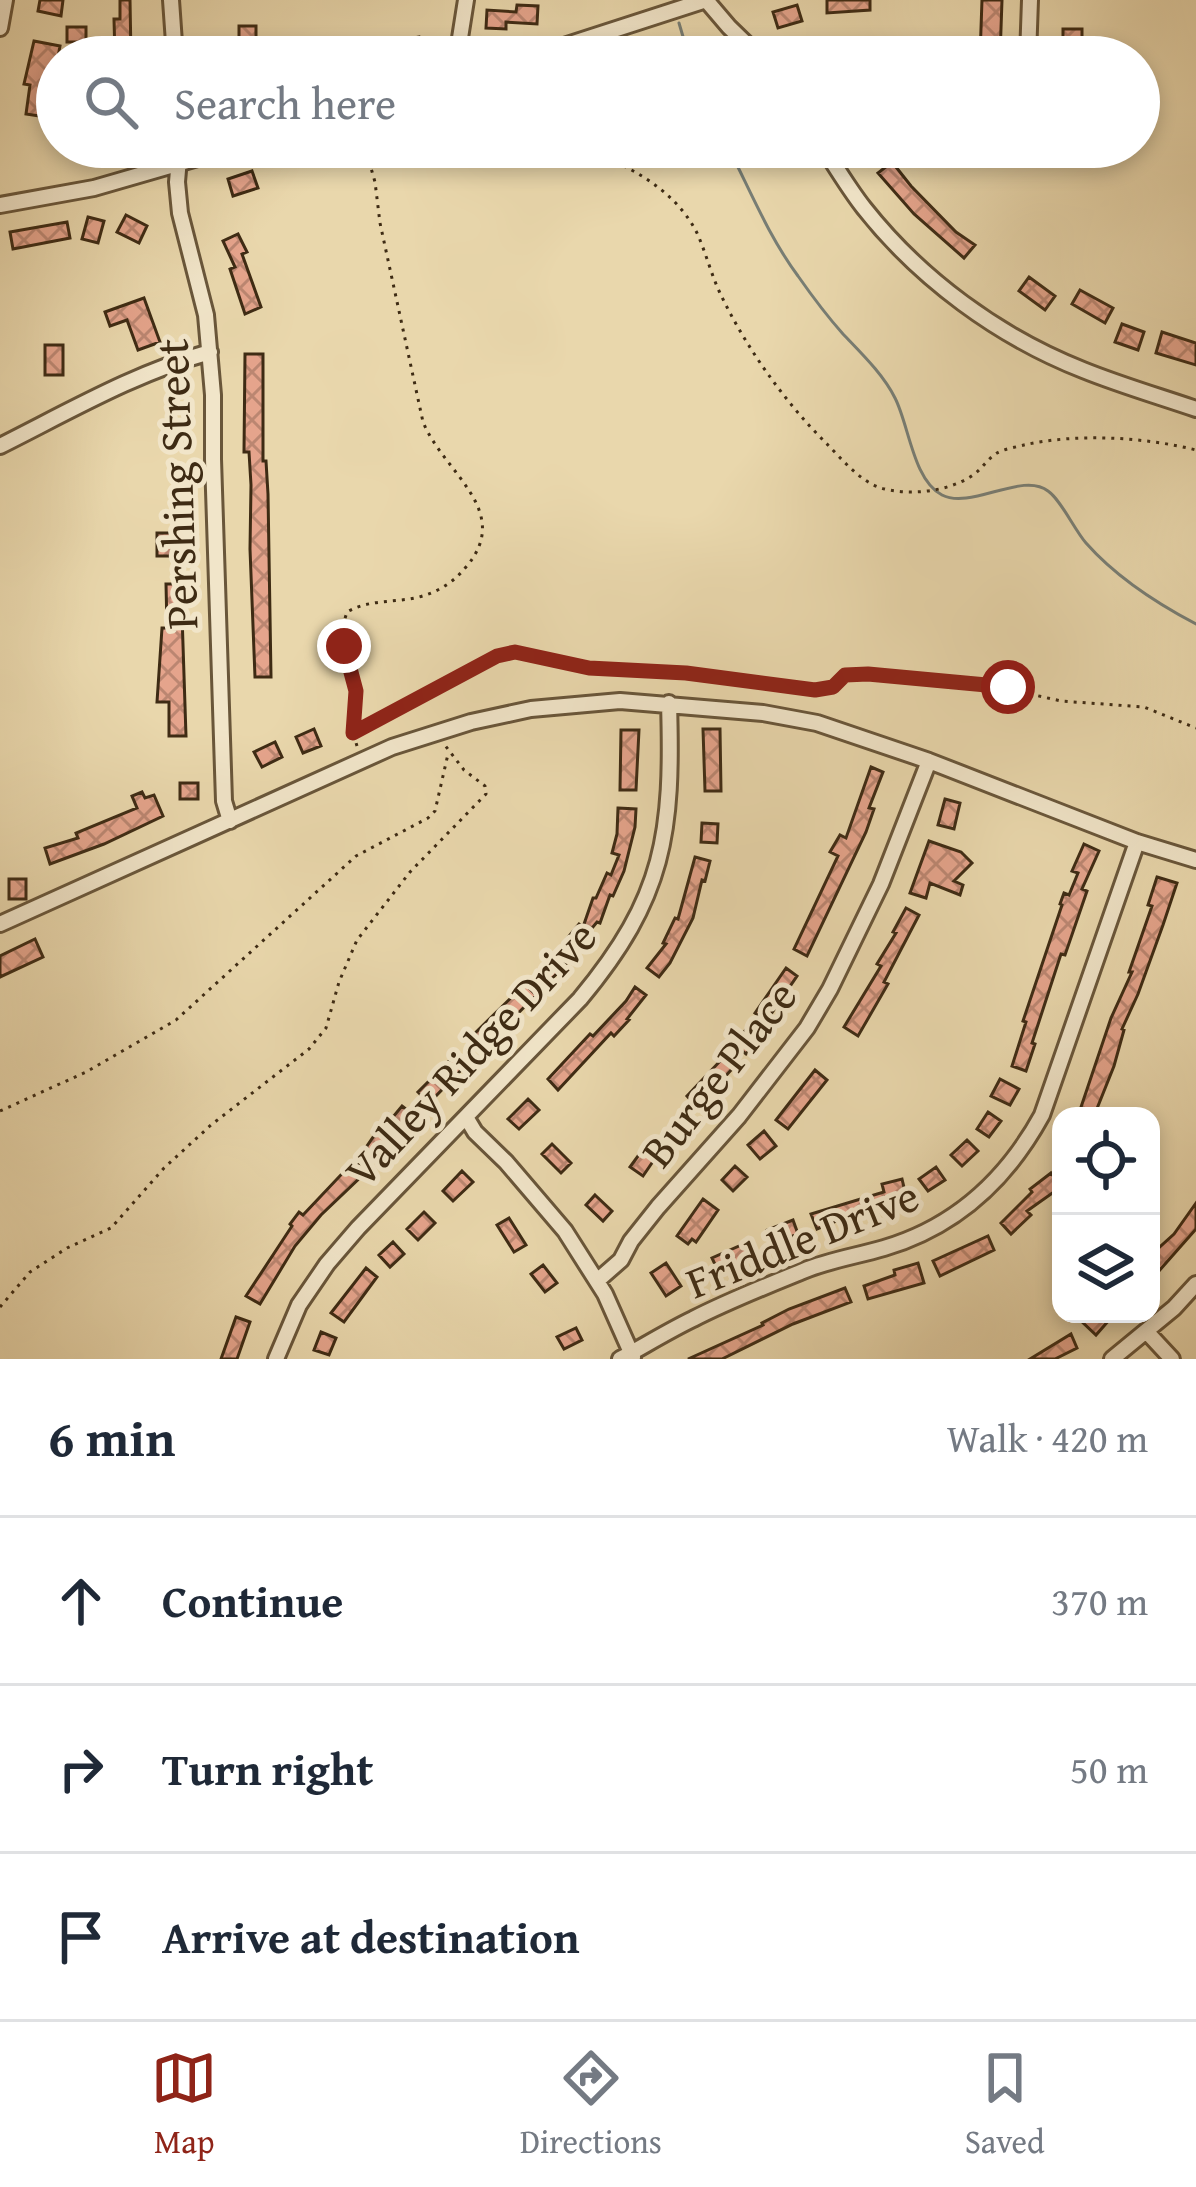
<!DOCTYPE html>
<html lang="en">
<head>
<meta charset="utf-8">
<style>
	:root { --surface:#fff; --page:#f2f2f3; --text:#1f2937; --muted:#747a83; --line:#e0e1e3; --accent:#8f2418 }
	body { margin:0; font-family:"Gentium Book Plus",serif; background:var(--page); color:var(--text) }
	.controls { position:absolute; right:36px; bottom:36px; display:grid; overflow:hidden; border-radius:24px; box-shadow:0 6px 18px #0003 }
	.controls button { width:108px; height:108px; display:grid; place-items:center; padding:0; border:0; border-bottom:3px solid var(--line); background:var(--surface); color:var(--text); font:60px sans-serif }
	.stop { position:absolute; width:36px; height:36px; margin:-27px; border:9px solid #8f2418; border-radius:50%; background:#fff }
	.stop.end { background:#8f2418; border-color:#fff; box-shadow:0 3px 12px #0008 }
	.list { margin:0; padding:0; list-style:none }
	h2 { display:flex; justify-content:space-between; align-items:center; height:156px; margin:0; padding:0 48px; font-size:51px }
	h2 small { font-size:39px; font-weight:400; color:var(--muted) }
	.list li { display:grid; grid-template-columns:78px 1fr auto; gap:36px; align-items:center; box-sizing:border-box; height:168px; padding:0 48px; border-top:3px solid var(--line) }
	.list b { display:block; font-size:45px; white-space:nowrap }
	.list em { font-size:39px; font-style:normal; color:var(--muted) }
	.icon { flex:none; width:66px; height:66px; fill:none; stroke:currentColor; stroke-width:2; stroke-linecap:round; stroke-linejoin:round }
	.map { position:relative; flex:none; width:1196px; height:1359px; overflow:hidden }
	.search { position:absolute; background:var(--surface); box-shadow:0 6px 18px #0003; left:36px; right:36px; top:36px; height:132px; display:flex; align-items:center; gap:30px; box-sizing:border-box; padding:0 42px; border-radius:66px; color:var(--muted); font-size:45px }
	.sheet { height:660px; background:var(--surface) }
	nav { display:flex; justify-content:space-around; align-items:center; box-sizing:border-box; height:168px; border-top:3px solid var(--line); background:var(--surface); font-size:33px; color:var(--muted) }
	nav a { display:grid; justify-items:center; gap:6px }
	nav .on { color:var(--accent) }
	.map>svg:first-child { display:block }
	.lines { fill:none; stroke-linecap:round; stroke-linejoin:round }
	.stream { stroke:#787e75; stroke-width:3 }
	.building { fill:url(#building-cross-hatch); stroke:#3e2b14; stroke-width:3 }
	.minor-casing { stroke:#69563a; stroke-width:20 }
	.path { stroke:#3e2b14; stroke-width:3; stroke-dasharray:3 6; stroke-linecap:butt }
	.minor { stroke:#f1e5c9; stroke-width:14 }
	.route { stroke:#8f2418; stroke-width:15 }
	.labels { text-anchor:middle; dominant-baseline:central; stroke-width:10; stroke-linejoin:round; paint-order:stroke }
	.street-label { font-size:45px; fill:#3e2b14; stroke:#f1e5c9 }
</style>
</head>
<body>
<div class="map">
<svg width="1196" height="1359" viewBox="0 0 1196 1359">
	<defs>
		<pattern id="building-cross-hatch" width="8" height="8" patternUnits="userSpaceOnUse" patternTransform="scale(3)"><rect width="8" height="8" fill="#e5a48c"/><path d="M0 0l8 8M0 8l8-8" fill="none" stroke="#bb8671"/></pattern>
	</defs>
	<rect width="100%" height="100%" fill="#e9d7ac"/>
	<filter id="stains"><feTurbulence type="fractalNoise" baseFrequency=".00167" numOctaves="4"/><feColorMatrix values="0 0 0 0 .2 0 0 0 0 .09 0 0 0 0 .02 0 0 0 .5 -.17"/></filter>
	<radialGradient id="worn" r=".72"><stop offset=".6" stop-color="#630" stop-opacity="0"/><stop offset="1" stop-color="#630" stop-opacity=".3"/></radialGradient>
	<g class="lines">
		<!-- stream -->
		<path class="stream" d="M679,23L689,57
			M728,147C750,190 769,237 798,276C812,296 827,316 843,334C861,353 883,374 895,398C909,425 913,480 942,495C971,510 1023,471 1048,491C1061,500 1074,529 1086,543C1116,577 1156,603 1196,624"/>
	</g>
	<!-- building -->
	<path class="building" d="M40,0H63L61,16L38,11Z
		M120,0H130L131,57H115L114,19H120Z
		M827,0H870V10L827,13Z
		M982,0H1002L1000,57H980Z
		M517,5L538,6L537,24L506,22V29L486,28L487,10L516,12Z
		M797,5L802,21L778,28L773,12Z
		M239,26H256V42H239Z
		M67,27H86V42H67Z
		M1063,29H1082V57H1063Z
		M419,37L423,57H403L401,48L409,46L408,39Z
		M34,41L60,46L50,101L56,102L53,118L26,114L30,85L24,84Z
		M892,162L911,186L956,232L975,245L964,258L914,214L878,173Z
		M252,171L258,188L233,196L228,179Z
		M126,215L147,226L139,243L117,232Z
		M88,217L104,221L98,243L82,239Z
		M67,222L70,238L13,249L10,232Z
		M238,234L247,252L242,254L261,307L245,314L230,269L235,267L223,241Z
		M1029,277L1055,296L1045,310L1019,291Z
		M1080,290L1113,308L1105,323L1072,304Z
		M144,298L160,342L138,350L127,320L110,326L105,312Z
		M1122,324L1144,332L1138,350L1115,342Z
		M1162,332L1196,343V365L1156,353Z
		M45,345H63V375H45Z
		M245,354H263V461H266L268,494L271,677H255L250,549L251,485L249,452H244Z
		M157,533H178V556H157Z
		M166,584H181L186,736H169V702H157L162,628H167Z
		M314,729L321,746L303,753L296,737Z
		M703,729H720L721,791H705Z
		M621,730H639L636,790H620Z
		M275,742L282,757L262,767L254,752Z
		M871,767L883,772L869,808L874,809L866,832L807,956L794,949L838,856L830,852L840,835L846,838Z
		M180,783H198V799H180Z
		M142,792L145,798L154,795L163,816L104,844L50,864L45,848L78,838L76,833L137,808L132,796Z
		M945,799L960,803L954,829L938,825Z
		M618,808L636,809L635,827L624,871L613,896L610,895L600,923L597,922L564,962L566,965L549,981L539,970L567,943L565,941L579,924L583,927L593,898H596L607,873L611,875L619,855L612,853L617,834Z
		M702,823L718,824L717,843L701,842Z
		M929,841L961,852L972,863L954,881L963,885L960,895L930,883L926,898L910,893Z
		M1084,844L1099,851L1082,889L1087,891L1065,955L1061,954L1032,1043L1035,1044L1026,1071L1012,1066L1026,1022L1023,1021L1062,905L1060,904L1064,893L1069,895L1078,873L1072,871Z
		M695,857L710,861L705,881L702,880L693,918L670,963L659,977L647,968L666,944L663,943L675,918L678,919Z
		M1157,877L1177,883L1163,925L1138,994L1122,1029L1124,1030L1114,1066L1094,1116H1078L1111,1018L1132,972H1129L1152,906L1148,905Z
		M9,879H26V899H9Z
		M906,908L919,915L884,982L888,984L858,1036L844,1027L881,966L877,964L896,933L893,932Z
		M35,939L43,957L0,977V956Z
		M786,968L797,976L756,1036L759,1038L746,1054L734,1044L758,1015L755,1013Z
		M525,984L536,995L480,1052L468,1040Z
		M635,987L646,995L627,1019L629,1020L614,1036L611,1033L558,1090L548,1079L590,1034L593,1036L626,1001Z
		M455,1055L466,1065L429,1103L418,1092Z
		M722,1059L733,1068L697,1107L687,1096Z
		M815,1070L827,1080L788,1129L776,1120Z
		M1000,1079L1019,1089L1010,1105L991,1096Z
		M528,1099L539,1110L519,1129L508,1119Z
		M402,1106L416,1117L400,1137L395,1134L377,1157L367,1149V1146L389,1114L393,1117Z
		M988,1112L1001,1121L989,1137L977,1129Z
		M764,1131L776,1146L760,1159L748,1145Z
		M967,1140L978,1151L962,1166L951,1155Z
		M552,1144L571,1163L561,1173L542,1154Z
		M646,1145L658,1154L643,1176L630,1167Z
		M354,1161L366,1172L321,1215L295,1246L260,1304L246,1296L292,1226L290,1224L299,1212L303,1215Z
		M735,1166L747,1177L733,1191L722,1180Z
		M936,1167L945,1180L928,1191L919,1179Z
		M462,1171L473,1182L453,1201L443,1191Z
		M1051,1173L1061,1187L1027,1211L1031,1215L1011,1234L1001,1223L1032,1192L1030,1189Z
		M902,1179L908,1204L847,1221L846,1217L817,1229L811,1214L884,1192L882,1184Z
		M595,1195L612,1211L603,1221L586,1205Z
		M703,1199L718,1210L696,1242L692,1239L688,1244L677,1236Z
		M1196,1203V1229L1151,1280V1255L1174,1234Z
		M424,1212L435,1223L418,1240L407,1229Z
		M509,1218L526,1245L514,1252L497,1225Z
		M793,1220L798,1234L772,1244L767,1230Z
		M988,1236L994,1250L940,1276L933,1261Z
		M393,1242L404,1254L390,1267L379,1255Z
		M746,1243L752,1256L718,1271L712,1258Z
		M666,1263L681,1286L666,1296L651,1273Z
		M918,1263L924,1283L868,1299L864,1286L895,1275L894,1270Z
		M543,1265L557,1283L545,1292L531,1274Z
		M366,1268L377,1277L344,1322L331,1313Z
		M845,1288L851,1302L793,1324L722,1359H688L763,1325L762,1323L789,1309Z
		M1084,1314L1092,1318L1096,1314H1103L1110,1319L1096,1335L1079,1319Z
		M236,1317L250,1322L237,1359H221Z
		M576,1328L582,1340L564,1349L557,1337Z
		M321,1332L336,1338L329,1355L314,1350Z
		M1071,1334L1077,1348L1055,1359H1030Z"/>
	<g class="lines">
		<defs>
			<path id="minor" d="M171,0L175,57
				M706,0L729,27L760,57
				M0,28L5,0
				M457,57L466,0
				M530,57L706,0
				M1028,57L1030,0
				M180,147L177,182L180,213L206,315L213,395V459L224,801L230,821
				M823,147C836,167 849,189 864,208C920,279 999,337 1083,370C1120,385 1158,396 1196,409
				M0,205L94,188L236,147
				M0,446C68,412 137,372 210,352
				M0,924L392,747L471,722L531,709L620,701L763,713L817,723L929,761L1137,842L1196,860
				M466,1117L475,1132L506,1162L565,1231L605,1294L633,1357
				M597,1281L621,1260L631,1241L658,1207L739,1116L807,1028L830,989L881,884L929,761
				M1146,1331L1172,1359
				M276,1359L299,1305L327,1264L358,1228L580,999C665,897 673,833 669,703
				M620,1359C644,1346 668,1331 693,1319C728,1301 766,1286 803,1271C829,1260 857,1256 884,1248C955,1227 1007,1179 1042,1115L1137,842
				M1112,1359L1174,1308L1196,1284"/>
		</defs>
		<!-- minor casing -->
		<use href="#minor" class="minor-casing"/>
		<!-- path -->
		<path class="path" d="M573,147C621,160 674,187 697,233C706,253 711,274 720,293C745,346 784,401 825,442C841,458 859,481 881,488C908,496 946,492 970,477C981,471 987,459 997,453C1004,449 1016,447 1024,445C1077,433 1144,437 1196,450
			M353,733L356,691L342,628L347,612C369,599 395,603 419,597C438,592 454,582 466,567C514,511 444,473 423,422L380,223L375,182L365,147
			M357,746L353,733L497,655L515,652L589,668L686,673L815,690L834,687L845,675L981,683L1061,701L1144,707L1196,728
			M0,1111L86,1072L176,1020L356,856L428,818L435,811L448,754
			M0,1307L30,1272L67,1248L111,1228L164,1168L211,1125L309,1049L326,1028L339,982L357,940L410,872L486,794L485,786L464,770L444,744"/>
		<!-- minor -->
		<use href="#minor" class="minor"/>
	</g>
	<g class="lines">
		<!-- route -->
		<path class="route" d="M344,646L356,691L353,733L497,656L515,652L589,668L686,673L815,690L833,687L845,675L868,674L1008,687"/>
	</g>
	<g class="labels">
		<!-- street labels -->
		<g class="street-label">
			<text transform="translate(176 484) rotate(-92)">Pershing Street</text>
			<text transform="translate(470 1053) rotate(-47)">Valley Ridge Drive</text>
			<text transform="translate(718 1073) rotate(-52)">Burge Place</text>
			<text transform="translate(802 1238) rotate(-22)">Friddle Drive</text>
		</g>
	</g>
	<rect width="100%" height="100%" filter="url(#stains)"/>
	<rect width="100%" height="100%" fill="url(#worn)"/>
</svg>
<div class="controls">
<button><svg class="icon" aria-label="locate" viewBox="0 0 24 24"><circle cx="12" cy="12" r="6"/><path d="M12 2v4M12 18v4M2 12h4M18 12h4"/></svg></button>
<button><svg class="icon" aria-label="layers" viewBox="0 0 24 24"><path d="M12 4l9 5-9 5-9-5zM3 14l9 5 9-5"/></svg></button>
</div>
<div class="stop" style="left:1008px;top:687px"></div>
<div class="stop end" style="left:344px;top:646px"></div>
<div class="search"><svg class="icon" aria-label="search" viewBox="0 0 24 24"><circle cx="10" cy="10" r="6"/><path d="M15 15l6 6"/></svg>Search here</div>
</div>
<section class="sheet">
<h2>6 min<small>Walk · 420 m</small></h2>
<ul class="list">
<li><svg class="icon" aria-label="ahead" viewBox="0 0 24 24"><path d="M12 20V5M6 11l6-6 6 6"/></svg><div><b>Continue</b></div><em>370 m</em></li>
<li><svg class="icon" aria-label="right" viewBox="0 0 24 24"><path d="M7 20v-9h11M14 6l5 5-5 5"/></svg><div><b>Turn right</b></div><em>50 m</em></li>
<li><svg class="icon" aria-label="arrive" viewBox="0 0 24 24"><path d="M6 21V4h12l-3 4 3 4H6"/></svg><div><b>Arrive at destination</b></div></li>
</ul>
</section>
<nav>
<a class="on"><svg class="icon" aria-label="map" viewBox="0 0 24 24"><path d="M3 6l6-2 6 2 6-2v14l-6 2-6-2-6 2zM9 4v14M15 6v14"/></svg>Map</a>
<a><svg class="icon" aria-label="directions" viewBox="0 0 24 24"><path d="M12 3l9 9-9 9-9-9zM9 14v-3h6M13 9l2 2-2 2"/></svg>Directions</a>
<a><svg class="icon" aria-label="saved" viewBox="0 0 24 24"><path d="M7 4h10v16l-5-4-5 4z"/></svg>Saved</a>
</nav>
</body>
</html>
